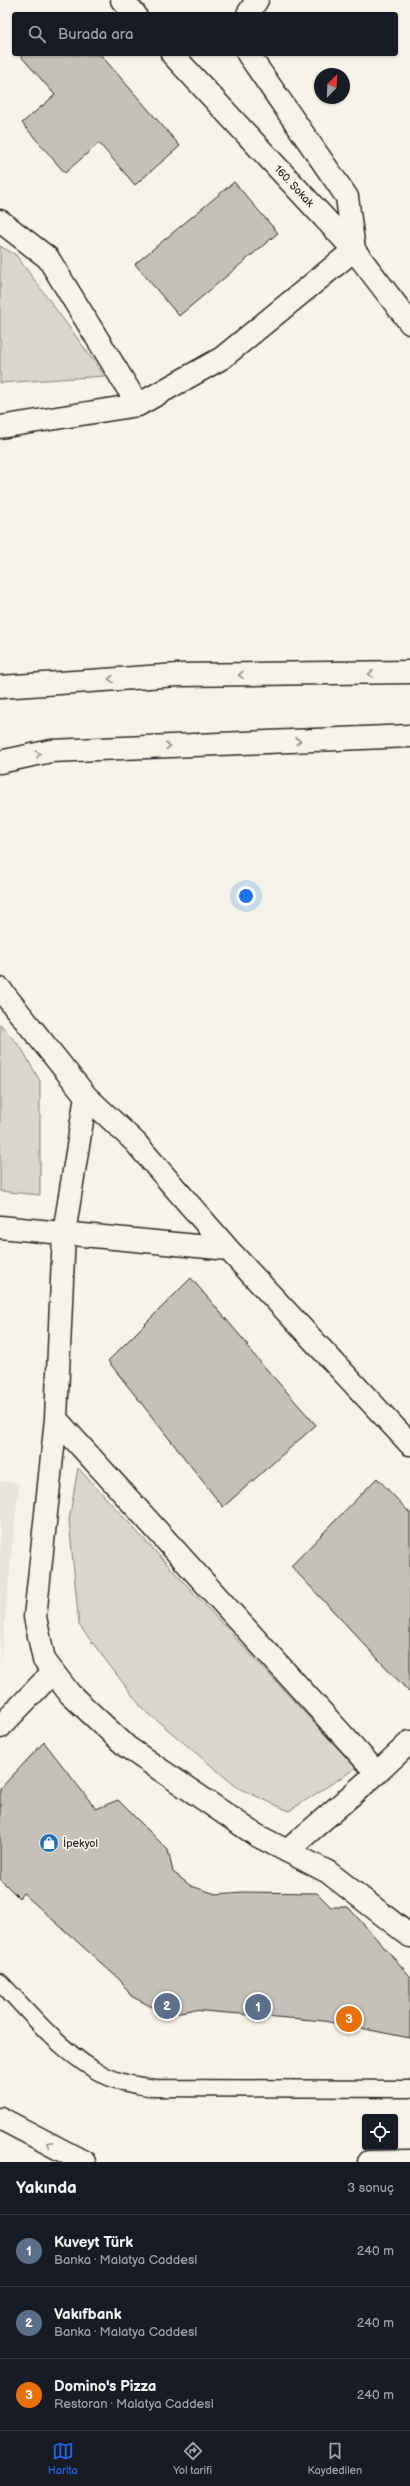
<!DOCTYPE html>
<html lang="tr">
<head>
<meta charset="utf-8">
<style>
	:root { --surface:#171b24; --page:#20242c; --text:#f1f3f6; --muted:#9ea1a6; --line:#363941; --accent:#2563eb }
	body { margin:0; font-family:"Balsamiq Sans",sans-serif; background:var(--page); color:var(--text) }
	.controls { position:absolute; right:12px; bottom:12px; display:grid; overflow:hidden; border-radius:4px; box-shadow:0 1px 3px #0004 }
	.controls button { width:36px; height:36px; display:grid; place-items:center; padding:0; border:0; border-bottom:1px solid var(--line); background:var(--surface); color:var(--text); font:20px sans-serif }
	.compass { position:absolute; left:314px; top:68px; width:36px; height:36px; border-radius:50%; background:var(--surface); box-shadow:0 1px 3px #0004; rotate:24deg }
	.you { position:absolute; left:246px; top:896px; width:14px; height:14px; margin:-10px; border:3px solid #fff; border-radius:50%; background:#1a73e8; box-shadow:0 0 0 6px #1a73e833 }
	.badge { display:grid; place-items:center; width:26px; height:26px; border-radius:50%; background:var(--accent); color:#fff; font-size:13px; font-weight:700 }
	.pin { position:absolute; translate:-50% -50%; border:2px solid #fff; box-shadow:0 1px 4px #0006 }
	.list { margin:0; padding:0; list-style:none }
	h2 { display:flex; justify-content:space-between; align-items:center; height:52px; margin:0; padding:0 16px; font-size:17px }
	h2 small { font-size:13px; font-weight:400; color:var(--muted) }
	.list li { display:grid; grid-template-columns:26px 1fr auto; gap:12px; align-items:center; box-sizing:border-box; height:72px; padding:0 16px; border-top:1px solid var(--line) }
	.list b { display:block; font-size:15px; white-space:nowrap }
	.list p { margin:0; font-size:13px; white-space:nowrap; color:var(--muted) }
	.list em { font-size:13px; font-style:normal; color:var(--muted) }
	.icon { flex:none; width:22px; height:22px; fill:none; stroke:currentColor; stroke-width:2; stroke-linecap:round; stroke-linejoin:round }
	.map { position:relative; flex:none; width:410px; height:2162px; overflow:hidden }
	.search { position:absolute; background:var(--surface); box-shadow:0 1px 3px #0004; left:12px; right:12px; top:12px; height:44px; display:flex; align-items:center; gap:10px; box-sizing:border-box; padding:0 14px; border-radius:4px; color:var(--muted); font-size:15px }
	.sheet { height:268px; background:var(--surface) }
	nav { display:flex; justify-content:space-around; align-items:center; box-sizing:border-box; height:56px; border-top:1px solid var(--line); background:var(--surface); font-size:11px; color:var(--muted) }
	nav a { display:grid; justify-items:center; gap:2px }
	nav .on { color:var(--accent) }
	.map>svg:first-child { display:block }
	.built { fill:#e8e4da }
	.green { fill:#dad6cc; stroke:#82807c }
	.building { fill:#c4c1b9; stroke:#2b2b2b }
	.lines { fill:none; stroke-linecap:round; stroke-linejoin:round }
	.service-casing { stroke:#2b2b2b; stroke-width:19 }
	.minor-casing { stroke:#2b2b2b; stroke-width:25 }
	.tertiary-casing { stroke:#2b2b2b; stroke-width:25 }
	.secondary-casing { stroke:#2b2b2b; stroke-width:25 }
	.trunk-casing { stroke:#2b2b2b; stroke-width:25 }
	.service { stroke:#f7f3e8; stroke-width:16 }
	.minor { stroke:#f7f3e8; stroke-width:22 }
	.tertiary { stroke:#f7f3e8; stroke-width:22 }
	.secondary { stroke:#f7f3e8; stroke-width:22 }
	.trunk { stroke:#f7f3e8; stroke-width:22 }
	.oneway { stroke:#918f8a }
	.labels { text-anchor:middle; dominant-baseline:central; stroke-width:3.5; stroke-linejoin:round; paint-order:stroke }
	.street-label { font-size:11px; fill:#2b2b2b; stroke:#f7f3e8 }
	.poi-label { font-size:11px; fill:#2b2b2b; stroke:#f7f3e8; text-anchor:start }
</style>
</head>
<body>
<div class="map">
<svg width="410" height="2162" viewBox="0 0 410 2162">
	<rect width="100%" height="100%" fill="#f7f3e8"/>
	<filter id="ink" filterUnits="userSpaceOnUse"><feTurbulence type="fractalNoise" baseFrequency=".025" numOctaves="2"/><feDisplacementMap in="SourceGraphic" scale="8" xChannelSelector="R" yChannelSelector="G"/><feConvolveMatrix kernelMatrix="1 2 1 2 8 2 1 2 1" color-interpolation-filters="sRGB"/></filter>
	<g filter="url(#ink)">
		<!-- built -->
		<path class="built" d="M0,1481L19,1483L0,1667Z"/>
		<!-- green -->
		<path class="green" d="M0,246L16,255L105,376L0,383Z
			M0,1024L22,1049L40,1081V1195L0,1191Z
			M78,1468L356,1768L289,1811L238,1788L142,1708L79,1625L69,1520Z"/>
		<!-- building -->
		<path class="building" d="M19,54H100L180,146L135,185L99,143L65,173L22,123L55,95Z
			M234,182L278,233L179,316L135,264Z
			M191,1278L248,1345L246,1346L316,1425L223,1507L108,1361Z
			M377,1478L410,1513V1693L291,1566Z
			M44,1742L96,1809L118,1800L168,1850L173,1872L191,1886L216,1894L243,1892L317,1893L331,1907H348L410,1976V2038L324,2021L192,2010L174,2013L156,2009L131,1996L120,1980L23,1893L19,1898L0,1879V1789Z"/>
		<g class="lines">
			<defs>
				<path id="service" d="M0,1982C32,2015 64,2056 106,2076C121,2083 139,2086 156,2088L410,2089"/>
				<path id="minor" d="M248,14L257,0
					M0,221L48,258L138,405
					M0,427L138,405L222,358L354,250L347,197L248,54
					M0,989L86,1096L135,1142L228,1249L410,1444
					M86,1096L64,1233L56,1419L35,1617L44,1660L70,1694L127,1747L256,1835L328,1872L410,1936
					M0,1227L228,1249
					M56,1419L377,1773
					M0,1727L53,1672
					M287,1851L377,1773L410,1742"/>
				<g id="tertiary">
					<path d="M122,0L135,14"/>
					<path id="s1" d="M172,54L354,250L410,323"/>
				</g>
				<path id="secondary" d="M0,687L178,675L410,672
					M0,762L51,751L410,736"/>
				<path id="trunk" d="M0,2118L84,2162
					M369,2162L410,2161"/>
			</defs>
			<!-- service casing -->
			<use href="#service" class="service-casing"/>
			<!-- minor casing -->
			<use href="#minor" class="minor-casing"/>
			<!-- tertiary casing -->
			<use href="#tertiary" class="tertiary-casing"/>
			<!-- secondary casing -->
			<use href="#secondary" class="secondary-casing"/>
			<!-- trunk casing -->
			<use href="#trunk" class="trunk-casing"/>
			<!-- service -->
			<use href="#service" class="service"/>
			<!-- minor -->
			<use href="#minor" class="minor"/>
			<!-- tertiary -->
			<use href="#tertiary" class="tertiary"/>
			<!-- secondary -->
			<use href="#secondary" class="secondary"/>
			<!-- trunk -->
			<use href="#trunk" class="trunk"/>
		</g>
		<!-- one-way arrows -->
		<defs><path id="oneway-chevron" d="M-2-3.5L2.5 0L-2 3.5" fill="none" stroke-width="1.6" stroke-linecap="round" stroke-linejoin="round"/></defs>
		<g class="oneway">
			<use href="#oneway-chevron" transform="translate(371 674) rotate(179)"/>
			<use href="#oneway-chevron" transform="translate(241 675) rotate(179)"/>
			<use href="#oneway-chevron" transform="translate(111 679) rotate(177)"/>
			<use href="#oneway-chevron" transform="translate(298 741) rotate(-2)"/>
			<use href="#oneway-chevron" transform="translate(168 746) rotate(-2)"/>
			<use href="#oneway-chevron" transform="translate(38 754) rotate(-12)"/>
			<use href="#oneway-chevron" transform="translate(49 2144) rotate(-152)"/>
		</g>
	</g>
	<!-- icons -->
	<defs>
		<symbol id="shop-disc" viewBox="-11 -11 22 22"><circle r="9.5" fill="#1f6fb2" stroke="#f7f3e8"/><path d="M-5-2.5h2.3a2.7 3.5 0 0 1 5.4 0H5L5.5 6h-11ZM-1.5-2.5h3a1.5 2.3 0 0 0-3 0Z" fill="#fff"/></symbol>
	</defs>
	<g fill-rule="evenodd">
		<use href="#shop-disc" x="38" y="1832" width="22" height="22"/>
	</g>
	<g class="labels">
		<!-- street labels -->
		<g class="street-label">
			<text stroke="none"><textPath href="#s1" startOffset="180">160. Sokak</textPath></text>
		</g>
		<!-- poi labels -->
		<g class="poi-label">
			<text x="63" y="1843">İpekyol</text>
		</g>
	</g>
</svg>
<div class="controls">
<button><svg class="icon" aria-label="locate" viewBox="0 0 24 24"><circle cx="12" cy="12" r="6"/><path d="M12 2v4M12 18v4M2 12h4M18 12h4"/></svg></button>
</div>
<svg class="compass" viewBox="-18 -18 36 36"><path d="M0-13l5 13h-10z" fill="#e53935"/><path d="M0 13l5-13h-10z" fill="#9ea1a6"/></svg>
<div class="you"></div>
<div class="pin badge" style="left:258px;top:2007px;background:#5c6f8a">1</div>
<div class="pin badge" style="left:167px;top:2006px;background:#5c6f8a">2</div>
<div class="pin badge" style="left:349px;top:2019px;background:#e8710a">3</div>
<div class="search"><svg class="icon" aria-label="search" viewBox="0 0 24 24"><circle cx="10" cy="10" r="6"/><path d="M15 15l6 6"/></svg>Burada ara</div>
</div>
<section class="sheet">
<h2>Yakında<small>3 sonuç</small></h2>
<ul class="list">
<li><span class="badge" style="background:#5c6f8a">1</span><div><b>Kuveyt Türk</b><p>Banka · Malatya Caddesi</p></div><em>240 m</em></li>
<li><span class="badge" style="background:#5c6f8a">2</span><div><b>Vakıfbank</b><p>Banka · Malatya Caddesi</p></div><em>240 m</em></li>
<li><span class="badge" style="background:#e8710a">3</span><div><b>Domino's Pizza</b><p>Restoran · Malatya Caddesi</p></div><em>240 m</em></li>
</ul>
</section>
<nav>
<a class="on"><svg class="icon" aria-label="map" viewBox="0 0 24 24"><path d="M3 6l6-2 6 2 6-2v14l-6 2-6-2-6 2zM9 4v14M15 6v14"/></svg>Harita</a>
<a><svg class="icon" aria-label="directions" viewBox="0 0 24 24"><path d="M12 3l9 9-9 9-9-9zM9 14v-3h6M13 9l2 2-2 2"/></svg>Yol tarifi</a>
<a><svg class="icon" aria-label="saved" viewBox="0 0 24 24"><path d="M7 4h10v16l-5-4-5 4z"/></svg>Kaydedilen</a>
</nav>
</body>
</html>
